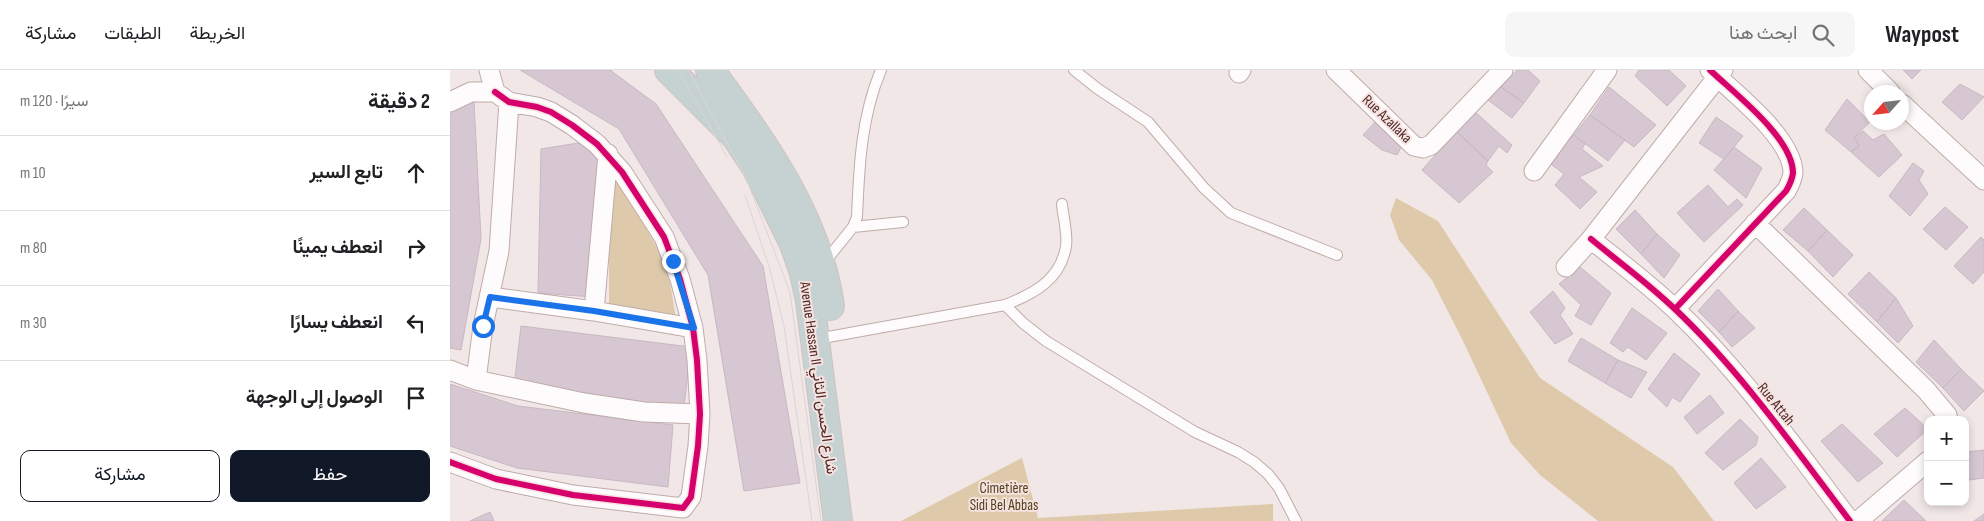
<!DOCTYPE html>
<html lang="ar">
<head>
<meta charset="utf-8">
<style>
	:root { --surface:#fff; --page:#f6f6f6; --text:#202124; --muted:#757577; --line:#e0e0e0; --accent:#111827 }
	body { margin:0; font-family:"Sofia Sans Condensed",Vazirmatn,sans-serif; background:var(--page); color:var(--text); direction:rtl }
	.controls { position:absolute; right:15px; bottom:15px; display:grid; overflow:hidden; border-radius:10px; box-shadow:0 2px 8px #0003 }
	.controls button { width:45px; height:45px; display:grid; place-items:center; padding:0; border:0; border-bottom:1px solid var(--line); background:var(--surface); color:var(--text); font:25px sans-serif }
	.compass { position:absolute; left:1414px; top:15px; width:45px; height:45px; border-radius:50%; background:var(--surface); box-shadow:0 2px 8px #0003; rotate:243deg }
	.stop { position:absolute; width:15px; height:15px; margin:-11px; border:4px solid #1a73e8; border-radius:50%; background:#fff }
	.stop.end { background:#1a73e8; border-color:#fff; box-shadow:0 1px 5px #0008 }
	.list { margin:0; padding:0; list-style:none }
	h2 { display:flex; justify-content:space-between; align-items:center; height:65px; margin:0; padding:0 20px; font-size:21px }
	h2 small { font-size:16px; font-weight:400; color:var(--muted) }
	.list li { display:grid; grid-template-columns:32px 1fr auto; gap:15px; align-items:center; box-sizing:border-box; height:75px; padding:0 20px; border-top:1px solid var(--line) }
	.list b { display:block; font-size:19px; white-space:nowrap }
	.list em { font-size:16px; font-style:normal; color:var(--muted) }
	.actions { display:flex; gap:10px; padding:15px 20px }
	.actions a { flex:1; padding:11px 0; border:1px solid var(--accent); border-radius:10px; text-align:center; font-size:18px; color:var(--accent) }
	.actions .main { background:var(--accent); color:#fff }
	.icon { flex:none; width:28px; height:28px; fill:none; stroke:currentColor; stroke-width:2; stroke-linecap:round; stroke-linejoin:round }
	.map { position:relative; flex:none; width:1534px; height:451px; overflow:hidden; direction:ltr }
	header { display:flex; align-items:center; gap:30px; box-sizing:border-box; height:70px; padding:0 25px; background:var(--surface); border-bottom:1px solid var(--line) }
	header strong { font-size:24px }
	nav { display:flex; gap:28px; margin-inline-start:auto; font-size:18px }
	.search { width:350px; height:45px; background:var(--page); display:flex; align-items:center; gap:12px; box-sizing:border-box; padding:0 18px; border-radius:10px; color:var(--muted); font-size:19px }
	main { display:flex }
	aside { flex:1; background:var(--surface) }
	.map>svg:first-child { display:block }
	.green { fill:#decaaa }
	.building { fill:#d6c7d2; stroke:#c8b8c3 }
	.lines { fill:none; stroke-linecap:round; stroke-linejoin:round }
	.lane-casing { stroke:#c0abaa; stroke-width:12 }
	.street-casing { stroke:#c0abaa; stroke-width:21 }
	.highway-casing { stroke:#cfc3c2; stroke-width:30 }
	.path { stroke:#d0c7c6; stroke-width:3; stroke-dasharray:4 2.5; stroke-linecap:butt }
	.lane { stroke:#fdfbfb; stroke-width:10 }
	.street { stroke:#fdfbfb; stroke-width:19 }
	.highway { stroke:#c6d2d2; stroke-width:28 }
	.tram { stroke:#dad5d5; stroke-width:1 }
	.cycleway-casing { stroke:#f6e3e1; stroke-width:9 }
	.cycleway { stroke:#d6006c; stroke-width:6 }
	.route { stroke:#1a73e8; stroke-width:6 }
	.labels { text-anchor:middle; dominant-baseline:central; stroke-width:4; stroke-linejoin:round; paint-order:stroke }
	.street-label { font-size:15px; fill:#4c2825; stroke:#f6e3e1 }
	.park-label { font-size:15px; fill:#52421d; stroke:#f6e3e1 }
</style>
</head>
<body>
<header>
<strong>Waypost</strong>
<div class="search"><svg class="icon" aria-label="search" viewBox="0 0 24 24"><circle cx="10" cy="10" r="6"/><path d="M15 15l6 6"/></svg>ابحث هنا</div>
<nav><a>الخريطة</a><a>الطبقات</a><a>مشاركة</a></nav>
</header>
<main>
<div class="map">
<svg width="1534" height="451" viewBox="0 0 1534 451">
	<rect width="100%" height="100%" fill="#f1e7e6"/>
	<!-- green -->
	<path class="green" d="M168,111L217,194L226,249L159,237V116Z
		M946,128L988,151L1090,308L1223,397L1264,451H1148L1090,405L1061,373L1013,271L982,210L949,170L940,145Z
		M572,388L588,448L823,434V451H451Z"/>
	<!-- building -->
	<path class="building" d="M70,0H160L206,34L313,196L350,413L294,421L258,205L169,59Z
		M1067,0H1078L1090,11L1074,33L1051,17Z
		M1189,0H1219L1236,16L1217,36L1185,6Z
		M1453,0H1471L1462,9Z
		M1510,14L1534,27L1512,50L1492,32Z
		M1051,17L1074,33L1062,48L1038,30Z
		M1159,17L1206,55L1184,77L1140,45Z
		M1397,29L1420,52L1404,67L1409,76L1401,82L1375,60Z
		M24,32L31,169L11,280L0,278V44L7,37Z
		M1024,41L1062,75L1057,83L1049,76L1038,91L1006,61Z
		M1140,45L1175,70L1158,91L1124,65Z
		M1266,47L1293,66L1274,89L1249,73Z
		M928,49L954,72L947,85L932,80L913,65Z
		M1006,61L1038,91L1036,95L1043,102L1009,133L972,100Z
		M1413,61L1423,70L1434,64L1452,85L1429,107L1401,82L1409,76L1404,67Z
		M1124,65L1135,74L1132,79L1153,96L1129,107L1147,122L1130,139L1105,115L1114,104L1097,91Z
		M128,73L149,86L143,227L88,223L91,79Z
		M1284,77L1312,98L1296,128L1264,100Z
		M1463,93L1474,101L1469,110L1478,124L1460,146L1439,126Z
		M1258,115L1278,137L1287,129L1293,135L1254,172L1227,143Z
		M1495,137L1518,157L1496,180L1473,159Z
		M1354,138L1377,160L1358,181L1333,160Z
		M1185,140L1207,164L1191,184L1166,159Z
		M1377,160L1403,185L1383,207L1358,181Z
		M1207,164L1230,185L1214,208L1191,184Z
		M1531,167L1534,170V202L1523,214L1504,196Z
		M1130,197L1161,223L1141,255L1125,246L1131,235L1109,214Z
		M1419,202L1446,228L1427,252L1398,224Z
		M1268,219L1288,241L1269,262L1248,241Z
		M1103,221L1115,238L1110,245L1123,264L1105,274L1080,242Z
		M1446,228L1463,256L1448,273L1427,252Z
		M1182,238L1217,263L1196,290L1178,277L1173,282L1160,273Z
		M1288,241L1305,258L1282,277L1269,262Z
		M71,256L241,277L234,337L64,316Z
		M1131,268L1168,290L1155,313L1118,291Z
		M1484,270L1511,299L1493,318L1466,292Z
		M1224,283L1250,304L1230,332L1222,327L1217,337L1198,319Z
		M1168,290L1197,302L1181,328L1155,313Z
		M1511,299L1534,321L1514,341L1493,318Z
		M0,314L68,336L223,355L218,417L67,398L0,376Z
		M1260,325L1274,343L1247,364L1234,347Z
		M1455,338L1478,359L1447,387L1424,364Z
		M1290,349L1308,367L1306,375L1273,400L1255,383Z
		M1392,354L1433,393L1408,412L1371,371Z
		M1534,380V408L1519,410L1515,382Z
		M1311,388L1336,417L1306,439L1284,413Z
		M1454,430L1476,451H1432Z
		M40,442L44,451H20Z
		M1534,444V451H1524Z"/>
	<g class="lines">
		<defs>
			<path id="lane" d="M624,0L648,19L698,52L754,118L781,143L887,185
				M403,157L453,152
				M374,193L403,157L407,147C409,98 411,47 431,0
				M555,235L573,253L596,271L745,362L788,382L804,392L818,404L829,418L846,451
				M367,269L555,235C583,224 611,210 616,176C618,164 613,147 612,134"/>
			<path id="street" d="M886,0L964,76L973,78L981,75L1053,0
				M1418,0L1440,22
				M789,3L791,0
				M0,32L21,22H45L39,0
				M1452,34L1534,110
				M1084,101L1157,0
				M1305,153L1476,320L1497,345L1498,350
				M1141,169C1169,192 1199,214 1226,240C1292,303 1345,379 1400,451
				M1116,197L1141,169L1273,0
				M40,227L144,241L243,258
				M1225,239L1336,121C1339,116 1342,110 1343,103C1343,68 1284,23 1260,0
				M144,241L158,84
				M0,300L26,310L134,333L194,342L250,344
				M26,310L33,256L49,181L59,32
				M0,392L46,409L123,425L233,438L241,427L248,376L250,344L247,290L243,258L230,209L214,167L172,102L147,74L122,55L101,42L87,37L59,32L45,22
				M1408,451L1478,391"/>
			<path id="highway" d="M219,0L286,67L306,97L344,174L354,203L360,231L388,451
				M260,0C313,73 367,145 380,236"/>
		</defs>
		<!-- lane casing -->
		<use href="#lane" class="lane-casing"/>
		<!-- street casing -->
		<use href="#street" class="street-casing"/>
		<!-- highway casing -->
		<use href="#highway" class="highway-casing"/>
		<!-- path -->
		<path class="path" d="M648,451L649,445"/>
		<!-- lane -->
		<use href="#lane" class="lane"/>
		<!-- street -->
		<use href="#street" class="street"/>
		<!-- highway -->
		<use href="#highway" class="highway"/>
		<!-- tram -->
		<path class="tram" d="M228,0L277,87
			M238,0L296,108L340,222L371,451
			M295,125L319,196L334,256L362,451"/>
		<defs>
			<path id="cycleway" d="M1141,169C1169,192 1199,214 1226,240C1292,303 1345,379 1400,451
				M1225,239L1336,121C1339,116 1342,110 1343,103C1343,68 1284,23 1260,0
				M0,392L46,409L123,425L233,438L241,427L248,376L250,344L247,290L243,258L230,209L214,167L172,102L147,74L122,55L101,42L87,37L59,32L45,22"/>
		</defs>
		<!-- cycleway casing -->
		<use href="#cycleway" class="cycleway-casing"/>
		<!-- cycleway -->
		<use href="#cycleway" class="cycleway"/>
	</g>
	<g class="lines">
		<!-- route -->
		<path class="route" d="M33,256L40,227L144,241L244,258L223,191"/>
	</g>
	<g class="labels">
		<!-- street labels -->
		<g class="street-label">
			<text transform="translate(937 49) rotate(44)">Rue Azallaka</text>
			<text transform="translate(368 308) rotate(82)">Avenue Hassan II شارع الحسن الثاني</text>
			<text transform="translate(1326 334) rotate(51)">Rue Attah</text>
		</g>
		<!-- park labels -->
		<g class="park-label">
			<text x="554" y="418">Cimetière<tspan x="554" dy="17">Sidi Bel Abbas</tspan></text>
		</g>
	</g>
</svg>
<div class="controls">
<button>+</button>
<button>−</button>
</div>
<svg class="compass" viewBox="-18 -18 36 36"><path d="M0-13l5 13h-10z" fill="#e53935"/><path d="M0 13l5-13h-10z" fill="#757577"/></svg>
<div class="stop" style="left:33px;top:256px"></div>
<div class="stop end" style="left:223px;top:191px"></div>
</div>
<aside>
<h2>2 دقيقة<small>سيرًا · 120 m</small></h2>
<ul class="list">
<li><svg class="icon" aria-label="ahead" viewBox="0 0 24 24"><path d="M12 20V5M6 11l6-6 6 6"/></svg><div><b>تابع السير</b></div><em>10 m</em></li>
<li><svg class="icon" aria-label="right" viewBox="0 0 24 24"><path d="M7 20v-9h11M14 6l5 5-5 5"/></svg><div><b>انعطف يمينًا</b></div><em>80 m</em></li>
<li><svg class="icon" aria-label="left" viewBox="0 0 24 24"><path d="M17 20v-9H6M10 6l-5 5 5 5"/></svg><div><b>انعطف يسارًا</b></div><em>30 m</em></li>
<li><svg class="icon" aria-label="arrive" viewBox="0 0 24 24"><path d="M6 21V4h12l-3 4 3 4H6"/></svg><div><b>الوصول إلى الوجهة</b></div></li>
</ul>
<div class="actions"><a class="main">حفظ</a><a>مشاركة</a></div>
</aside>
</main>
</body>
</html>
